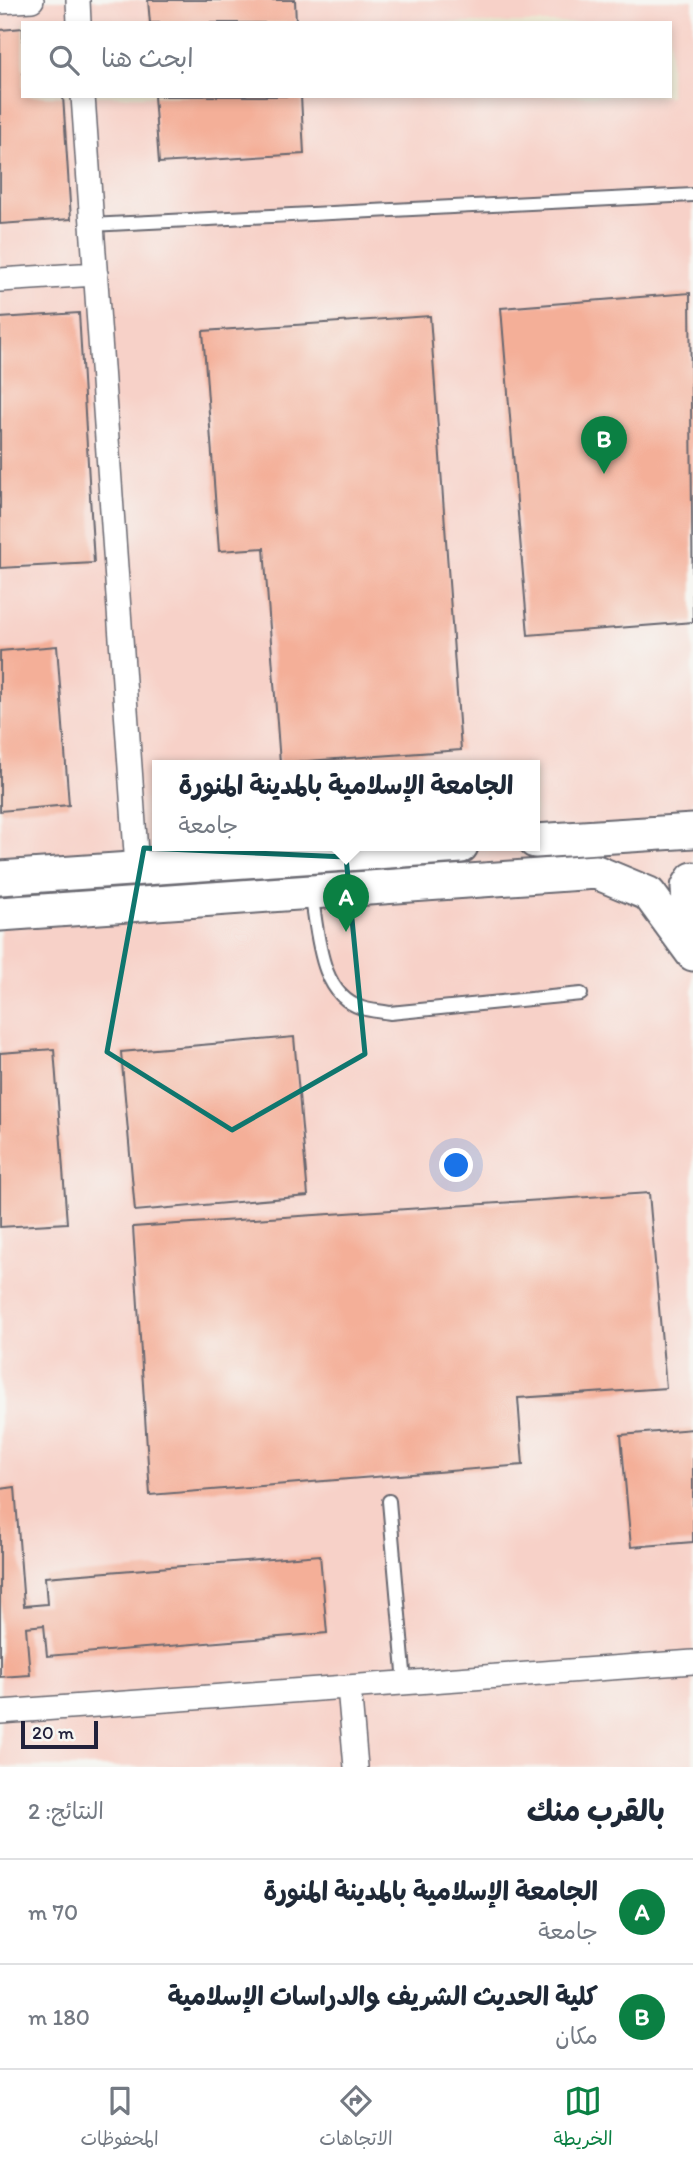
<!DOCTYPE html>
<html lang="ar">
<head>
<meta charset="utf-8">
<style>
	:root { --surface:#fff; --page:#f6f6f7; --text:#1f2937; --muted:#747a83; --line:#e0e1e3; --accent:#0b8043 }
	body { margin:0; font-family:Itim,"Playpen Sans Arabic",sans-serif; background:var(--page); color:var(--text); direction:rtl }
	.scale { position:absolute; left:21px; bottom:18px; width:77px; box-sizing:border-box; padding-left:7px; border:4px solid #22223b; border-top:0; font-size:19px; line-height:24px; white-space:nowrap; color:#22223b; -webkit-text-stroke:5px #f6f6f2; paint-order:stroke }
	.you { position:absolute; left:457px; top:1166px; width:24px; height:24px; margin:-18px; border:5px solid #fff; border-radius:50%; background:#1a73e8; box-shadow:0 0 0 10px #1a73e833 }
	.badge { display:grid; place-items:center; width:46px; height:46px; border-radius:50%; background:var(--accent); color:#fff; font-size:23px; font-weight:700 }
	.pin { position:absolute; translate:-50% -58px; filter:drop-shadow(0 2px 4px #0008) }
	.pin::after { content:''; position:absolute; top:37px; width:24px; height:21px; background:inherit; clip-path:polygon(0 0,100% 0,50% 100%) }
	.popup { position:absolute; left:152px; top:760px; width:388px; height:91px; box-sizing:border-box; display:grid; place-content:center; border-radius:0px; background:var(--surface); filter:drop-shadow(0 2px 5px #0005); font-size:23px; white-space:nowrap; color:var(--muted) }
	.popup b { font-size:26px; color:var(--text) }
	.popup::after { content:''; position:absolute; left:50%; top:100%; margin-left:-14px; border:14px solid transparent; border-top-color:var(--surface) }
	.list { margin:0; padding:0; list-style:none }
	h2 { display:flex; justify-content:space-between; align-items:center; height:91px; margin:0; padding:0 28px; font-size:30px }
	h2 small { font-size:23px; font-weight:400; color:var(--muted) }
	.list li { display:grid; grid-template-columns:46px 1fr auto; gap:21px; align-items:center; box-sizing:border-box; height:105px; padding:0 28px; border-top:2px solid var(--line) }
	.list b { display:block; font-size:26px; white-space:nowrap }
	.list p { margin:0; font-size:23px; white-space:nowrap; color:var(--muted) }
	.list em { font-size:23px; font-style:normal; color:var(--muted) }
	.icon { flex:none; width:38px; height:38px; fill:none; stroke:currentColor; stroke-width:2; stroke-linecap:round; stroke-linejoin:round }
	.map { position:relative; flex:none; width:693px; height:1767px; overflow:hidden; direction:ltr }
	.search { position:absolute; background:var(--surface); box-shadow:0 4px 10px #0003; left:21px; right:21px; top:21px; height:77px; display:flex; align-items:center; gap:18px; box-sizing:border-box; padding:0 24px; border-radius:0px; color:var(--muted); font-size:26px }
	.sheet { height:301px; background:var(--surface) }
	nav { display:flex; justify-content:space-around; align-items:center; box-sizing:border-box; height:98px; border-top:2px solid var(--line); background:var(--surface); font-size:19px; color:var(--muted) }
	nav a { display:grid; justify-items:center; gap:4px }
	nav .on { color:var(--accent) }
	.map>svg:first-child { display:block }
	.built { fill:#f7d1c8; fill-rule:evenodd }
	.building { fill:#f4af98 }
	.lines { fill:none; stroke-linecap:round; stroke-linejoin:round }
	.lane-casing { stroke:#696870; stroke-width:16 }
	.street-casing { stroke:#696870; stroke-width:26 }
	.secondary-casing { stroke:#696870; stroke-width:37 }
	.lane { stroke:#fff; stroke-width:12 }
	.street { stroke:#fff; stroke-width:23 }
	.secondary { stroke:#fff; stroke-width:33 }
	.marked { fill:none; stroke:#0f766e; stroke-width:5; stroke-linejoin:round }
</style>
</head>
<body>
<div class="map">
<svg width="693" height="1767" viewBox="0 0 693 1767">
	<rect width="100%" height="100%" fill="#f6f6f2"/>
	<filter id="ink" filterUnits="userSpaceOnUse"><feTurbulence type="fractalNoise" baseFrequency=".0143" numOctaves="2"/><feDisplacementMap in="SourceGraphic" scale="14" xChannelSelector="R" yChannelSelector="G"/><feConvolveMatrix kernelMatrix="1 2 1 2 8 2 1 2 1" color-interpolation-filters="sRGB"/></filter>
	<filter id="wash" filterUnits="userSpaceOnUse"><feTurbulence type="fractalNoise" baseFrequency=".00686" numOctaves="4" result="noise"/><feDisplacementMap in="SourceGraphic" scale="28" xChannelSelector="R" yChannelSelector="G"/><feGaussianBlur stdDeviation="1.57" result="paint"/><feColorMatrix in="noise" values="0 0 0 0 0 0 0 0 0 0 0 0 0 0 0 0 0 1.4 0 .05"/><feComposite in="paint" operator="in"/></filter>
	<g filter="url(#wash)">
		<rect width="100%" height="100%" fill="#ede9d3"/>
		<!-- built -->
		<path class="built" d="M0,0H693V1767H0ZM23,23H670V96H23ZM157,766H535V846H157Z"/>
		<g id="blocks">
			<!-- building -->
			<path class="building" d="M148,0H295L296,23H150Z
				M23,28V96H63L71,219L0,224V30Z
				M154,96H301L304,154L159,163Z
				M690,293L693,622L528,635L501,308Z
				M79,313L94,563L0,568V318Z
				M430,316L461,750L280,763L264,548L219,551L203,331Z
				M57,646L69,805L0,811V651Z
				M294,1037L308,1196L135,1211L121,1052Z
				M54,1049L67,1223L0,1227V1053Z
				M649,1193L666,1388L518,1398L523,1465L150,1495L133,1227Z
				M693,1429V1542L631,1547L621,1435Z
				M15,1487L24,1606L47,1604L45,1577L320,1555L327,1633L47,1656L44,1625L26,1627L30,1675L0,1677V1489Z"/>
		</g>
	</g>
	<g filter="url(#ink)">
		<use href="#blocks" fill-opacity="0" stroke="#696870" stroke-width="2"/>
		<g class="lines">
			<defs>
				<path id="lane" d="M90,225L693,195
					M311,893C318,929 318,995 362,1008C371,1011 381,1011 390,1013L581,994
					M389,1501L405,1683"/>
				<path id="street" d="M78,0L79,23
					M0,2L32,0
					M83,96L137,867
					M0,280L96,274
					M349,1687L356,1767
					M0,1712L693,1662"/>
				<path id="secondary" d="M535,841L693,831
					M0,878L461,846
					M0,914L596,872L649,894L693,954
					M692,952L688,887L693,879"/>
			</defs>
			<!-- lane casing -->
			<use href="#lane" class="lane-casing"/>
			<!-- street casing -->
			<use href="#street" class="street-casing"/>
			<!-- secondary casing -->
			<use href="#secondary" class="secondary-casing"/>
			<!-- lane -->
			<use href="#lane" class="lane"/>
			<!-- street -->
			<use href="#street" class="street"/>
			<!-- secondary -->
			<use href="#secondary" class="secondary"/>
		</g>
	</g>
	<!-- marked area -->
	<path class="marked" d="M144,848L346,857L365,1054L232,1130L107,1052Z"/>
</svg>
<div class="scale">20 m</div>
<div class="you"></div>
<div class="pin badge" style="left:346px;top:932px">A</div>
<div class="popup"><b>الجامعة الإسلامية بالمدينة المنورة</b>جامعة</div>
<div class="pin badge" style="left:604px;top:474px">B</div>
<div class="search"><svg class="icon" aria-label="search" viewBox="0 0 24 24"><circle cx="10" cy="10" r="6"/><path d="M15 15l6 6"/></svg>ابحث هنا</div>
</div>
<section class="sheet">
<h2>بالقرب منك<small>النتائج: 2</small></h2>
<ul class="list">
<li><span class="badge">A</span><div><b>الجامعة الإسلامية بالمدينة المنورة</b><p>جامعة</p></div><em>70 m</em></li>
<li><span class="badge">B</span><div><b>كلية الحديث الشريف والدراسات الإسلامية</b><p>مكان</p></div><em>180 m</em></li>
</ul>
</section>
<nav>
<a class="on"><svg class="icon" aria-label="map" viewBox="0 0 24 24"><path d="M3 6l6-2 6 2 6-2v14l-6 2-6-2-6 2zM9 4v14M15 6v14"/></svg>الخريطة</a>
<a><svg class="icon" aria-label="directions" viewBox="0 0 24 24"><path d="M12 3l9 9-9 9-9-9zM9 14v-3h6M13 9l2 2-2 2"/></svg>الاتجاهات</a>
<a><svg class="icon" aria-label="saved" viewBox="0 0 24 24"><path d="M7 4h10v16l-5-4-5 4z"/></svg>المحفوظات</a>
</nav>
</body>
</html>
